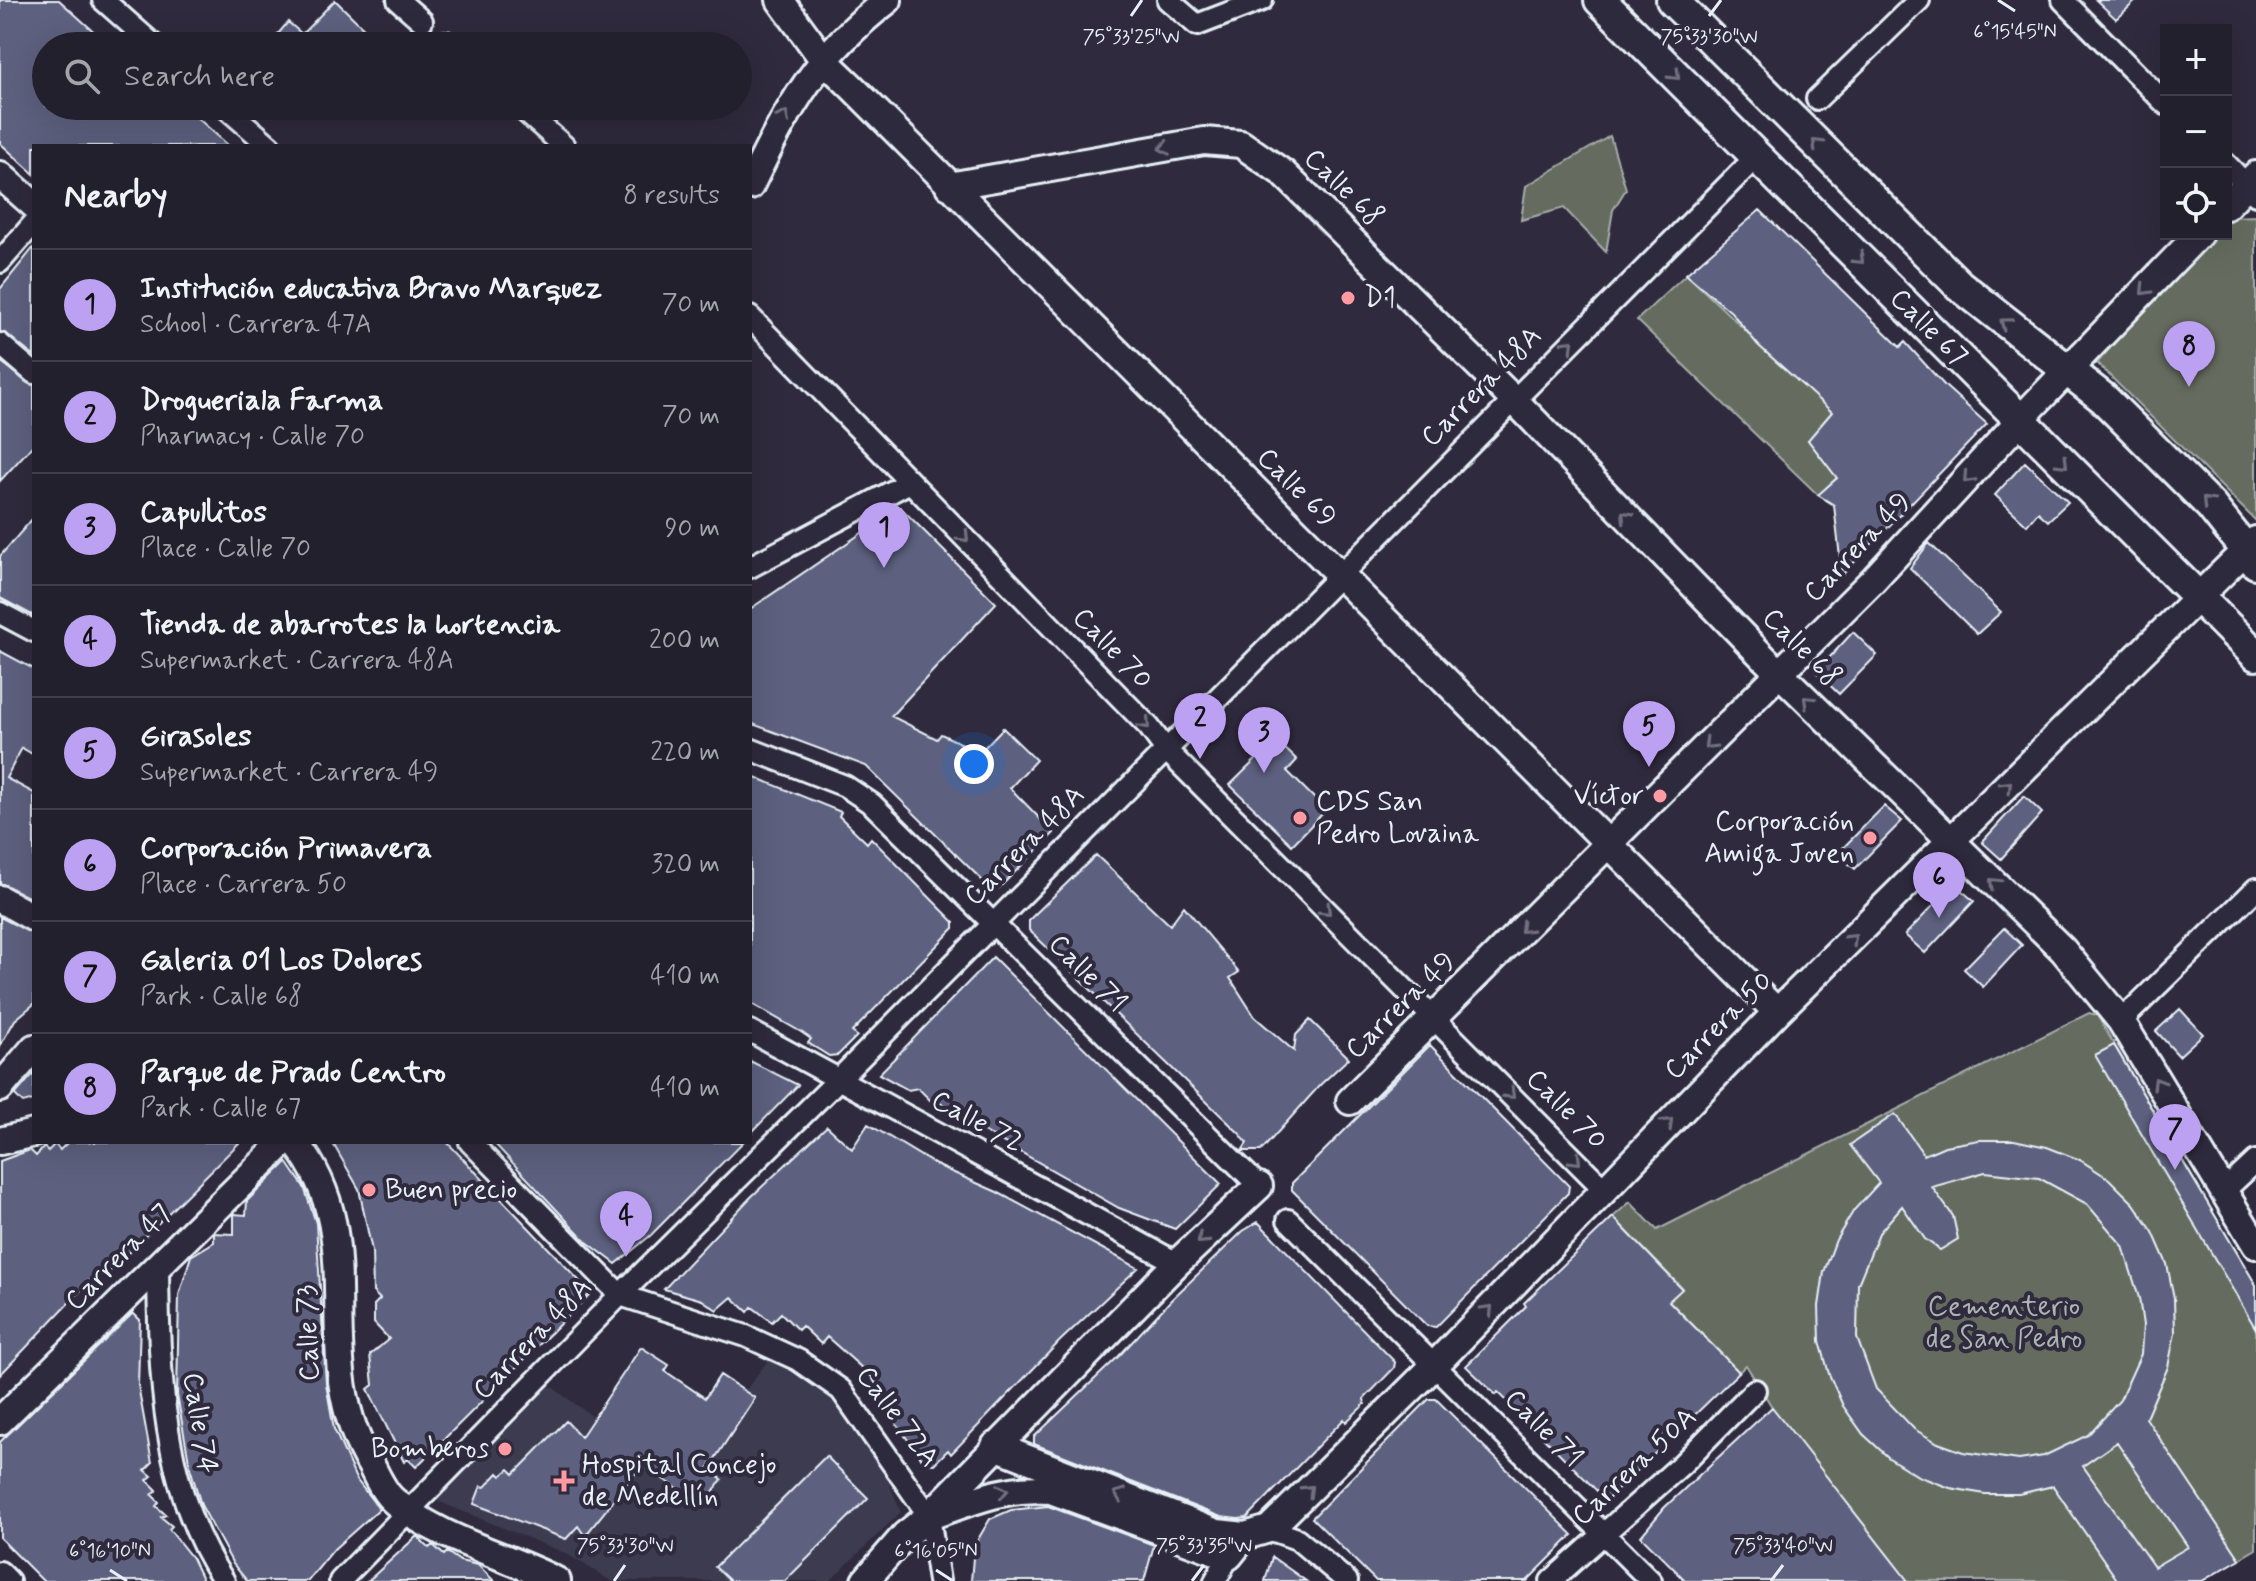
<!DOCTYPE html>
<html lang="en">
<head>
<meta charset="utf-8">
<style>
	:root { --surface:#23202e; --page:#2f2d3a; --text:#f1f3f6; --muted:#a3a3aa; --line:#403e4a; --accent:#bca0f2 }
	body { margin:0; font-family:Mynerve,sans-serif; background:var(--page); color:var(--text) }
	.controls { position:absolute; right:24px; top:24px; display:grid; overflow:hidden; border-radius:0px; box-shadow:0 8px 32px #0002 }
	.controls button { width:72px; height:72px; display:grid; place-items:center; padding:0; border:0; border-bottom:2px solid var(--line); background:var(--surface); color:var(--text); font:40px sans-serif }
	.you { position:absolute; left:974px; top:764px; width:28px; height:28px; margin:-20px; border:6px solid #fff; border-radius:50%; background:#1a73e8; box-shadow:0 0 0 12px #1a73e833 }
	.badge { display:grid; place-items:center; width:52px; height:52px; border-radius:50%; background:var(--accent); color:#111; font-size:26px; font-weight:700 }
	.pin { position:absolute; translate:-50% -66px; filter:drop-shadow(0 2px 4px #0008) }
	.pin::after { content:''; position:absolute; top:42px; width:28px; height:24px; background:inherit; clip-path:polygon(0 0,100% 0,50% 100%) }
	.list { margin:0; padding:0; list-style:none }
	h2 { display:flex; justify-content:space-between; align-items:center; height:104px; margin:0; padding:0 32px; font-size:34px }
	h2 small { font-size:26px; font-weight:400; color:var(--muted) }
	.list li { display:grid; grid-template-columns:52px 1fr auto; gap:24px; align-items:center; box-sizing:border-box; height:112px; padding:0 32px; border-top:2px solid var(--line) }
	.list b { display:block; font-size:30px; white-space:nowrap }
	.list p { margin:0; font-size:26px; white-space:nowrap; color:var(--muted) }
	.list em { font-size:26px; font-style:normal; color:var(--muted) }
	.icon { flex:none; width:44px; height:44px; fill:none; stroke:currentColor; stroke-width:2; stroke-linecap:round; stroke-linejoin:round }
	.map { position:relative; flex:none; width:2256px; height:1581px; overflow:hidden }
	.search { position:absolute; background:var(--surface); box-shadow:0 8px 32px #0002; left:32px; top:32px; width:720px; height:88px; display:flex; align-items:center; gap:20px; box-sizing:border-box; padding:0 28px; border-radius:44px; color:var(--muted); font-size:30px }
	.panel { position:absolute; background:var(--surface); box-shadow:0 8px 32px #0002; left:32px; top:144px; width:720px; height:1000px; border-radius:0px }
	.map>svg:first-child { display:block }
	.built { fill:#3d3a50 }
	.green { fill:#656c5f; stroke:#a6aeac; stroke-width:2 }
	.building { fill:#5d617e; stroke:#e8f1f8; stroke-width:2; fill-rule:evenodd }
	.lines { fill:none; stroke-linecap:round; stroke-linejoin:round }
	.minor-casing { stroke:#e8f1f8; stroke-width:26 }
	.tertiary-casing { stroke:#e8f1f8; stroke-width:32 }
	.secondary-casing { stroke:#e8f1f8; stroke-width:36 }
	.minor { stroke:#2f2a3d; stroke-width:20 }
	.tertiary { stroke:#2f2a3d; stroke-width:26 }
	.secondary { stroke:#2f2a3d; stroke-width:30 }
	.oneway { stroke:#70707e }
	.ticks { fill:none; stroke:#e8f1f8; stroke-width:3 }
	.poi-dot { fill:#ff9aa2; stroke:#2f2a3d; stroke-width:3 }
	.labels { text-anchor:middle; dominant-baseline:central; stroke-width:8; stroke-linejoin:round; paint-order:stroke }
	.street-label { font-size:28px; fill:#e8f1f8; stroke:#2f2a3d }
	.poi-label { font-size:28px; fill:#e8f1f8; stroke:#2f2a3d; text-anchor:start }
	.park-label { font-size:28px; fill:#adb5b3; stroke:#2f2a3d }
	.ticks-label { font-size:20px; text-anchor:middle; fill:#e8f1f8; stroke:#2f2a3d; stroke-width:8; stroke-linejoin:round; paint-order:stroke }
</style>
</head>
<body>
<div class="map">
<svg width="2256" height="1581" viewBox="0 0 2256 1581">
	<rect width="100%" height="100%" fill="#2f2a3d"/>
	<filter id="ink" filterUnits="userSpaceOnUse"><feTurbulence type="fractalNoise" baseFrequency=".0125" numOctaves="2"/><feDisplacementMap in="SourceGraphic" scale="16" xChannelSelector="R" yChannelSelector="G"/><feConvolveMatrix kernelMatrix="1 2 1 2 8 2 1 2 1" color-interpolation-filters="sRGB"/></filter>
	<g filter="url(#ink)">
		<!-- built -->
		<path class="built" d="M769,1359L831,1396L877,1453L901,1512L830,1581H611L567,1554L430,1498L545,1382L704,1497L723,1465L701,1450Z"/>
		<!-- green -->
		<path class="green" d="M1610,136L1626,189L1613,210L1606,252L1564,208L1521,220L1526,186Z
			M2256,216V521L2097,363L2210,234H2226V217Z
			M1686,274L1832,412L1808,440L1837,478L1818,495L1637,320Z
			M2089,1013L2097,1015L2256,1285V1549L2202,1581H1907L1772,1407L1746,1365L1739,1372L1669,1301L1682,1288L1613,1217L1630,1202L1657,1230Z"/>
		<!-- building -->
		<path class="building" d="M0,0H59L110,46H46V106H184L229,146H34V174L0,143Z
			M335,0L382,46H268L288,22L302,34Z
			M2096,0H2137L2116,19Z
			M1760,210L1900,347L1905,342L1945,386L1987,424L1842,575L1834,505L1818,495L1837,478L1808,440L1832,412L1758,345L1731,312L1686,274Z
			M34,247V356L0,331V289Z
			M0,361L34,386V444L0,481Z
			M2025,462L2068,502L2048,521L2038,512L2027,525L1995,495Z
			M900,507L996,603L891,716L937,739L941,734L980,752L1003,728L1036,760L1010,788L1054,833L999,888L988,886L866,766L750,723V609Z
			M34,517V616L0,598V556Z
			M1929,543L2001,612L1977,634L1910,568Z
			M1853,632L1877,655L1839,694L1816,672Z
			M0,651L34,669V755L22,748L6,778L34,793V900L0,883Z
			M1276,740L1297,760L1287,771L1326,810L1292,845L1230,785Z
			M750,775L841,812L839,816L867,843L871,838L954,922V928L852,1032L857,1036L838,1055L829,1056L808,1043L811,1039L801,1032L750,1003Z
			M2024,796L2042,813L2001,859L1982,842Z
			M1884,806L1902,821L1855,869L1837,854Z
			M1096,855L1170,925L1184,906L1239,972L1230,978L1255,1017L1294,1051L1296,1035L1310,1020L1349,1058L1320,1085L1261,1151H1242L1247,1143L1239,1133L1029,930V920Z
			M1954,884L1974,901L1925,953L1905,935Z
			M0,917L34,934V1004L15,1020L0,1046Z
			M2004,928L2022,945L1983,987L1964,969Z
			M993,957L1221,1184L1175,1229L1119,1208L957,1116L938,1101L935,1105L918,1088L908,1090L879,1074Z
			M2180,1009L2203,1034L2179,1056L2156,1031Z
			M1430,1045L1569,1186L1568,1193L1436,1327L1427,1326L1292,1190V1183Z
			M2114,1045L2256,1285V1329L2095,1055Z
			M750,1061L798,1085L750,1134Z
			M34,1073V1100L23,1103L15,1095Z
			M1895,1114L1924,1155L1945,1146L1979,1140H2014L2047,1147L2080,1160L2109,1179L2134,1204L2153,1232L2167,1264L2174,1298L2175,1333L2168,1367L2146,1418L2240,1559L2202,1581H2118L2053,1486L2019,1494H1985L1950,1488L1918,1476L1889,1458L1863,1434L1843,1406L1829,1374L1820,1341L1819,1306L1824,1272L1836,1240L1854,1210L1879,1183L1850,1145ZM1985,1172L2039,1178L2087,1204L2123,1246L2139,1298L2143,1325L2141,1354L2120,1400L2088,1435L2044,1456L2019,1460L1963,1452L1938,1443L1914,1429L1876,1389L1857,1338L1858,1284L1879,1233L1902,1206L1925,1239L1940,1250L1958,1239L1953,1216L1932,1187ZM2117,1442L2188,1547L2154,1567L2083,1466Z
			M868,1124L936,1165L997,1192L1138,1268L1060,1341L951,1454L948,1450L934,1464L925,1463L897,1425L872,1377L827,1337L821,1344L802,1326L798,1330L781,1313L772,1322L752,1307L748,1312L732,1297L717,1310L702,1300L664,1289L750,1198L827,1126L852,1149Z
			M68,1142H240L107,1274L102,1268L0,1375V1161L30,1150L36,1156L44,1147L48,1151L55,1144L60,1150Z
			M332,1142H447L591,1293L416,1467L408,1459L404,1462L368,1389L373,1385L370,1355L389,1339L374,1323V1305L380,1299L373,1292L372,1251L359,1189Z
			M493,1142H743L651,1235L616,1264L587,1242Z
			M287,1162L304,1187L316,1223L326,1384L334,1429L356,1479L379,1509L334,1549L308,1581H247L233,1564L201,1505L190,1467L177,1395L179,1295L191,1256L214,1242V1233L234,1234V1214L246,1215L247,1201Z
			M1613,1217L1682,1289L1669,1301L1739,1372L1609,1498L1601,1495L1498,1392L1496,1395L1466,1366L1526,1306L1524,1303Z
			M1258,1222L1395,1362L1394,1368L1364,1399L1365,1404L1346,1422L1344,1419L1247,1518L1238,1519L1221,1517L1034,1444V1437L1119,1356L1172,1299L1243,1231Z
			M133,1313L140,1320L138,1385L152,1463L145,1470L152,1476L147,1480L157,1490L152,1495L159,1502L156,1506L166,1515L161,1517L172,1526L169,1529L192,1558L203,1581H43L0,1538V1442Z
			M641,1347L669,1365L665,1371L705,1398L720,1375L755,1398L708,1469L722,1479L704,1506L642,1465L585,1536L578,1526L566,1539L474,1504L481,1486L485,1487L498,1473L501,1476L509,1469L514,1474L566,1421L581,1437Z
			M1429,1399H1436L1573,1535L1527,1581H1376L1312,1518Z
			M1772,1407L1788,1427L1908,1581H1686L1641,1536L1664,1508Z
			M826,1456L868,1498L785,1581H730L715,1567Z
			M1048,1506L1154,1545L1144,1581H971L974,1546L990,1519L1011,1510Z
			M417,1536L429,1548L433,1545L444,1555L447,1552L460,1561L478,1565L494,1581H368Z
			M1272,1557L1306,1581H1265Z"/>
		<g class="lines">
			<defs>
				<path id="minor" d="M103,0L155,46
					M398,0L422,21
					M1168,0L1197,25L1262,0
					M2063,0L2166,104
					M446,42L451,46
					M1817,99L1919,0
					M224,106L270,146
					M519,106L564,146
					M2226,164L2256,195
					M0,262L34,223
					M750,317L1149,727L1166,750L1603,1188
					M0,344L34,373
					M750,567L908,483
					M0,613L34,631
					M750,749L845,786L872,804L1259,1186
					M2121,1021L2256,889
					M750,1031L1177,1263
					M470,1142L620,1295L746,1336L798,1360L841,1390L929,1516L939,1581
					M2224,1191L2256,1161
					M1288,1220L1651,1581
					M158,1264C159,1373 161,1487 224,1581
					M1269,1529L1297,1539L1347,1581
					M0,1572L9,1581
					M340,1581L620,1295L839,1079L1756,157
					M1215,1581L1229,1556
					M1551,1581L1682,1464L1755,1390"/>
				<path id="tertiary" d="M780,0L823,59L850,85L1777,1012
					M0,175L34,205
					M750,186C789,106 816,55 888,0
					M949,186L1204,141L1241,144L1283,173L1514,400L1764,658L2063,950L2121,1021L2256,1245
					M2226,206L2256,175
					M0,899L34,918
					M0,1088L34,1048
					M1350,1101L1873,580L2034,405L2199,234
					M0,1141L34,1133
					M295,1142C376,1242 304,1357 371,1465C377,1477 384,1493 394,1501C440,1540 504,1554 557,1581
					M0,1421L284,1142
					M995,1446L1217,1533L1245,1536
					M929,1516C971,1502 1007,1485 1051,1490L1229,1556L1245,1536L1269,1529L1434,1366L1777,1012L2256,540
					M865,1581L905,1535L929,1516L1177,1263L1259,1186"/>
				<path id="secondary" d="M1600,0L2256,655
					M1672,0L1959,285L2103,398L2211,506L2256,563"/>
			</defs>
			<!-- minor casing -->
			<use href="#minor" class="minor-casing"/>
			<!-- tertiary casing -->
			<use href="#tertiary" class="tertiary-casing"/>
			<!-- secondary casing -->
			<use href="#secondary" class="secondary-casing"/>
			<!-- minor -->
			<use href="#minor" class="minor"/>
			<!-- tertiary -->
			<use href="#tertiary" class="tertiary"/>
			<!-- secondary -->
			<use href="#secondary" class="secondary"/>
		</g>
		<!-- one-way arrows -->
		<defs><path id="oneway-chevron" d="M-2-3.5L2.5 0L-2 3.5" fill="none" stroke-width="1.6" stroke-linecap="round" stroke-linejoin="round" transform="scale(2)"/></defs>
		<g class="oneway">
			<use href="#oneway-chevron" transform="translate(1675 75) rotate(45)"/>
			<use href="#oneway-chevron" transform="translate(784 116) rotate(-63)"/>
			<use href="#oneway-chevron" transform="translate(1817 144) rotate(-135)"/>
			<use href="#oneway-chevron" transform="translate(1164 148) rotate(170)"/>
			<use href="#oneway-chevron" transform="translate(1859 259) rotate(45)"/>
			<use href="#oneway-chevron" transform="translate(2145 290) rotate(134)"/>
			<use href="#oneway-chevron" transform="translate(2005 323) rotate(-143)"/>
			<use href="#oneway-chevron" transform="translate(1569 345) rotate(-45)"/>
			<use href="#oneway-chevron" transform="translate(2063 463) rotate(45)"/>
			<use href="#oneway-chevron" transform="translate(1968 478) rotate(133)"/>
			<use href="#oneway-chevron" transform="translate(2207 502) rotate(-134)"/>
			<use href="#oneway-chevron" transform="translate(1626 516) rotate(-134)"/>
			<use href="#oneway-chevron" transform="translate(964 537) rotate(46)"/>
			<use href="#oneway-chevron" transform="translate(1808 701) rotate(-136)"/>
			<use href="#oneway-chevron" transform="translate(1145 724) rotate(48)"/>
			<use href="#oneway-chevron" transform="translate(1709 744) rotate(135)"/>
			<use href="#oneway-chevron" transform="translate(2007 786) rotate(-45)"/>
			<use href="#oneway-chevron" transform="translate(1994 883) rotate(-136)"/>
			<use href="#oneway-chevron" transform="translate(1326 910) rotate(45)"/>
			<use href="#oneway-chevron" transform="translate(1525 928) rotate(135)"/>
			<use href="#oneway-chevron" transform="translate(1852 939) rotate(-45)"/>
			<use href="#oneway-chevron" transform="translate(2158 1083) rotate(-121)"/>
			<use href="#oneway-chevron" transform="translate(1510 1094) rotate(45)"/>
			<use href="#oneway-chevron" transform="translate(1668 1123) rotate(-45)"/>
			<use href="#oneway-chevron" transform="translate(1576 1160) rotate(45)"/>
			<use href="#oneway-chevron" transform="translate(1202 1239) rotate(137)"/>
			<use href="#oneway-chevron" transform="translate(1488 1310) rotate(-46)"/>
			<use href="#oneway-chevron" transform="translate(1308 1490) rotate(-45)"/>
			<use href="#oneway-chevron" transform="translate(1003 1491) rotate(-12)"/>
			<use href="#oneway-chevron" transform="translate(1119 1494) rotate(-159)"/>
		</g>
	</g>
	<!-- ticks -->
	<path class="ticks" d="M1998,0L2015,11M1131,16L1142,0M1709,16L1721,0M110,1570L127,1581M936,1570L953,1581M614,1581L625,1565M1192,1581L1204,1565M1771,1581L1783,1565"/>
	<!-- markers -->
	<g class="poi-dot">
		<circle cx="1348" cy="298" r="8"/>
		<circle cx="1660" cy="796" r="8"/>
		<circle cx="1300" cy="818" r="8"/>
		<circle cx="1870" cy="838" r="8"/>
		<circle cx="369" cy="1190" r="8"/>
		<circle cx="505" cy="1449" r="8"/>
		<path d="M560 1469h8v8h8v8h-8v8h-8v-8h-8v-8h8z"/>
	</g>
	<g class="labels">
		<!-- street labels -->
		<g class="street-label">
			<text transform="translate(1343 188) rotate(44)">Calle 68</text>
			<text transform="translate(1928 328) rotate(45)">Calle 67</text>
			<text transform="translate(1482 387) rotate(-45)">Carrera 48A</text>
			<text transform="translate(1296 488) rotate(45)">Calle 69</text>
			<text transform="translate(1858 548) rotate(-46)">Carrera 49</text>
			<text transform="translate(1801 648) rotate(45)">Calle 68</text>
			<text transform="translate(1112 649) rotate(46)">Calle 70</text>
			<text transform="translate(1025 846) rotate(-45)">Carrera 48A</text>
			<text transform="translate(1087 974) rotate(45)">Calle 71</text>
			<text transform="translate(1401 1006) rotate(-44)">Carrera 49</text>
			<text transform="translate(1719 1026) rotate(-45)">Carrera 50</text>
			<text transform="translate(1566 1110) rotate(45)">Calle 70</text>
			<text transform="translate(977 1122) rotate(28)">Calle 72</text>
			<text transform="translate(119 1258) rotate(-45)">Carrera 47</text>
			<text transform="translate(309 1333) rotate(-92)">Calle 73</text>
			<text transform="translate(533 1339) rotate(-46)">Carrera 48A</text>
			<text transform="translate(897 1417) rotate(53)">Calle 72A</text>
			<text transform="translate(199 1423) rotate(81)">Calle 74</text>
			<text transform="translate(1543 1429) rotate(45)">Calle 71</text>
			<text transform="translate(1635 1467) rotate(-43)">Carrera 50A</text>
		</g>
		<!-- poi labels -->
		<g class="poi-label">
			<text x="1364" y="298">D1</text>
			<text x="1644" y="796" text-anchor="end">Víctor</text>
			<text x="1316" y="802">CDS San<tspan x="1316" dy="32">Pedro Lovaina</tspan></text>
			<text x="1854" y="822" text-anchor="end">Corporación<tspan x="1854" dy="32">Amiga Joven</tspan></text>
			<text x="385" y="1190">Buen precio</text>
			<text x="489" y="1449" text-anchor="end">Bomberos</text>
			<text x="582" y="1465">Hospital Concejo<tspan x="582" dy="32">de Medellín</tspan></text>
		</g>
		<!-- park labels -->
		<g class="park-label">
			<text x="2004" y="1307">Cementerio<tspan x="2004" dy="32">de San Pedro</tspan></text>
		</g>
	</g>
	<g class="ticks-label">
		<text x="2015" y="38">6°15'45"N</text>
		<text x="1131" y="43">75°33'25"W</text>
		<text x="1709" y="43">75°33'30"W</text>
		<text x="625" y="1552">75°33'30"W</text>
		<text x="1204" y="1552">75°33'35"W</text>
		<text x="1783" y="1552">75°33'40"W</text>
		<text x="110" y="1557">6°16'10"N</text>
		<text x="936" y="1557">6°16'05"N</text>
	</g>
</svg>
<div class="controls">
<button>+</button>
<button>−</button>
<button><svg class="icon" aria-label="locate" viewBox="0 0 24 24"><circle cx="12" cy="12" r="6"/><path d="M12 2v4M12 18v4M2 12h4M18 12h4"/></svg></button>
</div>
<div class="you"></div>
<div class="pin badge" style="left:884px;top:568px">1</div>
<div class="pin badge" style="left:1200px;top:759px">2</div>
<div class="pin badge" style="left:1264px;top:773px">3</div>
<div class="pin badge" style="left:626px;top:1257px">4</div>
<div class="pin badge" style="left:1649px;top:767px">5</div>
<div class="pin badge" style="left:1939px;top:918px">6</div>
<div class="pin badge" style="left:2175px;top:1170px">7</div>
<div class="pin badge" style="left:2189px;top:387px">8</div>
<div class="search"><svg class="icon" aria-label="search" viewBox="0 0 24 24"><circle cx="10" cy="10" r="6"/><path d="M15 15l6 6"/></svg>Search here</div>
<section class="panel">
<h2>Nearby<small>8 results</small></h2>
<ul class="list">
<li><span class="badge">1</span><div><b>Institución educativa Bravo Marquez</b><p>School · Carrera 47A</p></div><em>70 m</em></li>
<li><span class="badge">2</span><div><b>Drogueriala Farma</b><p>Pharmacy · Calle 70</p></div><em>70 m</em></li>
<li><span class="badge">3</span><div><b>Capullitos</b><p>Place · Calle 70</p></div><em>90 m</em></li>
<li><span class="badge">4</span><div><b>Tienda de abarrotes la hortencia</b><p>Supermarket · Carrera 48A</p></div><em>200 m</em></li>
<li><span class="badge">5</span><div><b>Girasoles</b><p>Supermarket · Carrera 49</p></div><em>220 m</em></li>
<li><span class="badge">6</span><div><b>Corporación Primavera</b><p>Place · Carrera 50</p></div><em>320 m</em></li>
<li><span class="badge">7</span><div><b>Galeria 01 Los Dolores</b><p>Park · Calle 68</p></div><em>410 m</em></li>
<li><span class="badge">8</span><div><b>Parque de Prado Centro</b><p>Park · Calle 67</p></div><em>410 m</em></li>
</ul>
</section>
</div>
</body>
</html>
